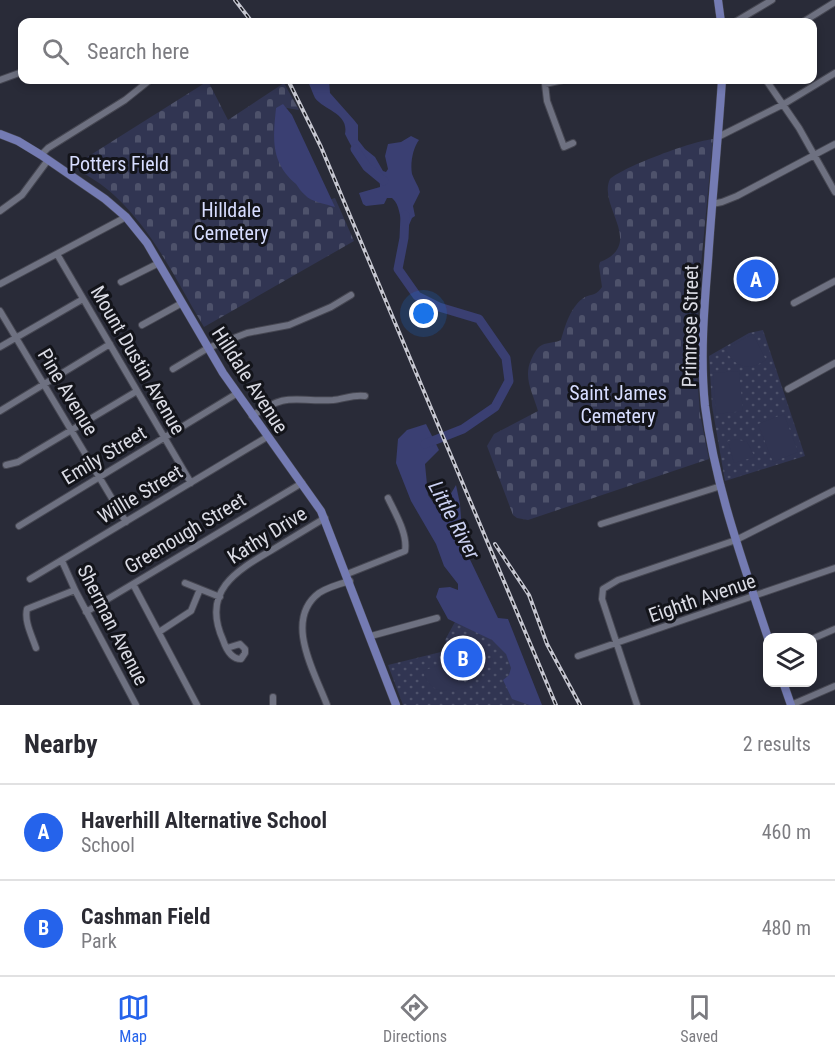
<!DOCTYPE html>
<html lang="en">
<head>
<meta charset="utf-8">
<style>
	:root { --surface:#fff; --page:#f2f2f3; --text:#2b2b33; --muted:#7c7c81; --line:#e1e1e2; --accent:#2563eb }
	body { margin:0; font-family:"Roboto Condensed",sans-serif; background:var(--page); color:var(--text) }
	.controls { position:absolute; right:18px; bottom:18px; display:grid; overflow:hidden; border-radius:12px; box-shadow:0 3px 9px #0003 }
	.controls button { width:54px; height:54px; display:grid; place-items:center; padding:0; border:0; border-bottom:2px solid var(--line); background:var(--surface); color:var(--text); font:30px sans-serif }
	.you { position:absolute; left:424px; top:314px; width:21px; height:21px; margin:-15px; border:4px solid #fff; border-radius:50%; background:#1a73e8; box-shadow:0 0 0 9px #1a73e833 }
	.badge { display:grid; place-items:center; width:39px; height:39px; border-radius:50%; background:var(--accent); color:#fff; font-size:20px; font-weight:700 }
	.pin { position:absolute; translate:-50% -50%; border:3px solid #fff; box-shadow:0 2px 6px #0006 }
	.list { margin:0; padding:0; list-style:none }
	h2 { display:flex; justify-content:space-between; align-items:center; height:78px; margin:0; padding:0 24px; font-size:26px }
	h2 small { font-size:20px; font-weight:400; color:var(--muted) }
	.list li { display:grid; grid-template-columns:39px 1fr auto; gap:18px; align-items:center; box-sizing:border-box; height:96px; padding:0 24px; border-top:2px solid var(--line) }
	.list b { display:block; font-size:22px; white-space:nowrap }
	.list p { margin:0; font-size:20px; white-space:nowrap; color:var(--muted) }
	.list em { font-size:20px; font-style:normal; color:var(--muted) }
	.icon { flex:none; width:33px; height:33px; fill:none; stroke:currentColor; stroke-width:2; stroke-linecap:round; stroke-linejoin:round }
	.map { position:relative; flex:none; width:835px; height:705px; overflow:hidden }
	.search { position:absolute; background:var(--surface); box-shadow:0 3px 9px #0003; left:18px; right:18px; top:18px; height:66px; display:flex; align-items:center; gap:15px; box-sizing:border-box; padding:0 21px; border-radius:12px; color:var(--muted); font-size:22px }
	.sheet { height:270px; background:var(--surface) }
	nav { display:flex; justify-content:space-around; align-items:center; box-sizing:border-box; height:84px; border-top:2px solid var(--line); background:var(--surface); font-size:16px; color:var(--muted) }
	nav a { display:grid; justify-items:center; gap:3px }
	nav .on { color:var(--accent) }
	.map>svg:first-child { display:block }
	.green { fill:url(#green-dots) }
	.cemetery { fill:url(#cemetery-stones) }
	.pitch { fill:#313552 }
	.water { fill:#3a3f72 }
	.lines { fill:none; stroke-linecap:round; stroke-linejoin:round }
	.river { stroke:#3a3f72; stroke-width:9 }
	.minor-casing { stroke:#464752; stroke-width:8 }
	.major-casing { stroke:#464752; stroke-width:9 }
	.minor { stroke:#6e7181; stroke-width:6 }
	.major { stroke:#747bb3; stroke-width:8 }
	.rail-casing { stroke:#c5c6d0; stroke-width:4 }
	.rail { stroke:#13141a; stroke-width:1.5; stroke-dasharray:4.5; stroke-linecap:butt }
	.labels { text-anchor:middle; dominant-baseline:central; stroke-width:6; stroke-linejoin:round; paint-order:stroke }
	.park-label { font-size:20px; fill:#d7ddff; stroke:#13141a }
	.street-label { font-size:20px; fill:#dadbe4; stroke:#13141a }
	.water-label { font-size:21px; font-style:italic; fill:#cbd1f2; stroke:#13141a }
</style>
</head>
<body>
<div class="map">
<svg width="835" height="705" viewBox="0 0 835 705">
	<defs>
		<pattern id="green-dots" width="8" height="8" patternUnits="userSpaceOnUse" patternTransform="scale(1.5)"><rect width="8" height="8" fill="#313552"/><path d="M2 2h.1M6 6h.1" fill="none" stroke="#4e526b" stroke-width="1.8" stroke-linecap="round"/></pattern>
		<pattern id="cemetery-stones" width="16" height="16" patternUnits="userSpaceOnUse" patternTransform="scale(1.5)"><rect width="16" height="16" fill="#313552"/><path d="M2 7V4a2 2 0 0 1 4 0v3zM10 15v-3a2 2 0 0 1 4 0v3z" fill="#4e526b"/></pattern>
	</defs>
	<rect width="100%" height="100%" fill="#292b38"/>
	<!-- green -->
	<path class="green" d="M763,330L805,456L725,481L712,406L709,356L749,333Z
		M456,620L473,625L506,651L532,705H403L388,665L449,650L445,640Z"/>
	<!-- cemetery -->
	<path class="cemetery" d="M208,81L228,120L284,83L299,110L281,107L328,200L335,198L354,241L204,327C177,282 154,232 115,196C103,184 87,176 73,166Z
		M713,139L699,286L696,358L700,414L709,459L528,520L517,518L513,515L487,446L494,434L538,411C533,393 523,378 531,360C534,354 536,348 542,345C548,342 555,343 561,340C565,326 571,305 585,297C592,294 597,295 602,287L599,266L600,262C646,244 597,206 610,179C625,166 693,141 713,139Z"/>
	<!-- pitch -->
	<path class="pitch" d="M753,334L766,360C749,372 734,367 725,349Z
		M739,371L743,411L716,414L713,373Z
		M784,414L798,452L773,462L758,424Z
		M735,439L747,442L755,457L734,463L728,441Z
		M452,660L467,687C448,694 429,694 423,671Z"/>
	<!-- water -->
	<path class="water" d="M314,80H329L330,93L354,120L358,125V140L365,149L375,157L383,171L386,172L388,169L385,156L388,144L401,142L411,136L419,140C413,148 410,163 412,174C414,180 418,185 420,192L413,206L415,216L412,218L409,225L404,226C398,216 401,206 392,198H387L384,204L366,206L363,204L359,193L380,187C381,172 363,163 355,152C351,146 348,140 345,134C349,113 325,111 315,98C313,94 311,88 309,84Z
		M283,104L292,115L335,207C326,204 311,202 305,195C301,192 299,188 296,184C270,162 273,138 276,108Z
		M426,424L439,450L425,464L428,495L446,520V502L456,485L460,504L463,545L498,618L508,619L542,705H529L512,699L503,680L509,675L511,668L506,654L492,640L448,619L436,597L439,588L450,587L458,590V584L444,566L436,544L411,501L396,463L398,439L407,430Z"/>
	<g class="lines">
		<!-- river -->
		<path class="river" d="M355,149L367,167L384,181
			M405,215L404,238L398,269L417,296L439,307L479,319L506,358L509,381L495,407L463,429L425,444"/>
		<defs>
			<path id="minor" d="M735,22L772,0
				M803,22L835,2
				M0,80L22,72
				M563,80L545,84L547,101L564,147L573,143
				M766,80L799,128L835,192
				M718,137L784,104L835,73
				M41,155L48,148L125,100L150,80
				M712,204L722,202L737,196L835,144
				M0,211L22,195L48,160
				M57,254L191,483
				M121,282L159,263
				M0,284L126,217
				M794,303L835,281
				M0,311L126,522
				M142,325L182,303
				M0,347L83,299
				M173,369L208,348L247,333L289,325L331,307L351,295
				M788,389L835,363
				M0,411L110,344
				M252,416C289,391 293,402 333,400C344,399 354,394 365,396
				M6,465L18,462L137,391
				M601,524L721,486
				M19,526L236,394
				M62,561L75,590L136,705
				M347,574L405,551C408,534 395,513 388,498
				M30,579L267,437
				M185,583L220,597
				M133,584L197,705
				M86,612L302,483
				M159,632L191,611L200,589
				M371,636L437,618
				M812,639L835,629
				M36,648C32,636 24,621 27,609L75,590
				M227,648L240,644L245,649V653L241,659C231,659 226,649 223,640C201,591 236,571 272,550C290,539 307,529 325,518
				M578,656L835,568
				M273,705V697
				M327,705C315,673 283,620 319,593C328,587 339,584 350,581
				M637,705L602,599L603,589L618,580L736,540L835,490
				M791,705L835,686"/>
			<path id="major" d="M718,0L721,22
				M722,80C718,140 712,200 708,261C704,309 700,357 705,406C715,486 743,562 768,638
				M0,134L18,141L41,155L105,199L126,217L147,243L223,373L321,511L396,705
				M783,682L791,705"/>
		</defs>
		<!-- minor casing -->
		<use href="#minor" class="minor-casing"/>
		<!-- major casing -->
		<use href="#major" class="major-casing"/>
		<!-- minor -->
		<use href="#minor" class="minor"/>
		<!-- major -->
		<use href="#major" class="major"/>
		<defs>
			<path id="rail" d="M235,0L252,22
				M288,80L321,147L556,705
				M495,544L529,595L547,644L580,705"/>
		</defs>
		<!-- rail casing -->
		<use href="#rail" class="rail-casing"/>
		<!-- rail -->
		<use href="#rail" class="rail"/>
	</g>
	<g class="labels">
		<!-- park labels -->
		<g class="park-label">
			<text x="119" y="164">Potters Field</text>
			<text x="231" y="210">Hilldale<tspan x="231" dy="23">Cemetery</tspan></text>
			<text x="618" y="393">Saint James<tspan x="618" dy="23">Cemetery</tspan></text>
		</g>
		<!-- street labels -->
		<g class="street-label">
			<text transform="translate(690 326) rotate(-89)">Primrose Street</text>
			<text transform="translate(138 360) rotate(60)">Mount Dustin Avenue</text>
			<text transform="translate(250 380) rotate(57)">Hilldale Avenue</text>
			<text transform="translate(68 392) rotate(59)">Pine Avenue</text>
			<text transform="translate(104 455) rotate(-31)">Emily Street</text>
			<text transform="translate(140 494) rotate(-31)">Willie Street</text>
			<text transform="translate(185 533) rotate(-31)">Greenough Street</text>
			<text transform="translate(267 535) rotate(-32)">Kathy Drive</text>
			<text transform="translate(702 598) rotate(-19)">Eighth Avenue</text>
			<text transform="translate(113 625) rotate(63)">Sherman Avenue</text>
		</g>
		<!-- water labels -->
		<g class="water-label">
			<text transform="translate(454 520) rotate(62)">Little River</text>
		</g>
	</g>
</svg>
<div class="controls">
<button><svg class="icon" aria-label="layers" viewBox="0 0 24 24"><path d="M12 4l9 5-9 5-9-5zM3 14l9 5 9-5"/></svg></button>
</div>
<div class="you"></div>
<div class="pin badge" style="left:756px;top:279px">A</div>
<div class="pin badge" style="left:463px;top:658px">B</div>
<div class="search"><svg class="icon" aria-label="search" viewBox="0 0 24 24"><circle cx="10" cy="10" r="6"/><path d="M15 15l6 6"/></svg>Search here</div>
</div>
<section class="sheet">
<h2>Nearby<small>2 results</small></h2>
<ul class="list">
<li><span class="badge">A</span><div><b>Haverhill Alternative School</b><p>School</p></div><em>460 m</em></li>
<li><span class="badge">B</span><div><b>Cashman Field</b><p>Park</p></div><em>480 m</em></li>
</ul>
</section>
<nav>
<a class="on"><svg class="icon" aria-label="map" viewBox="0 0 24 24"><path d="M3 6l6-2 6 2 6-2v14l-6 2-6-2-6 2zM9 4v14M15 6v14"/></svg>Map</a>
<a><svg class="icon" aria-label="directions" viewBox="0 0 24 24"><path d="M12 3l9 9-9 9-9-9zM9 14v-3h6M13 9l2 2-2 2"/></svg>Directions</a>
<a><svg class="icon" aria-label="saved" viewBox="0 0 24 24"><path d="M7 4h10v16l-5-4-5 4z"/></svg>Saved</a>
</nav>
</body>
</html>
